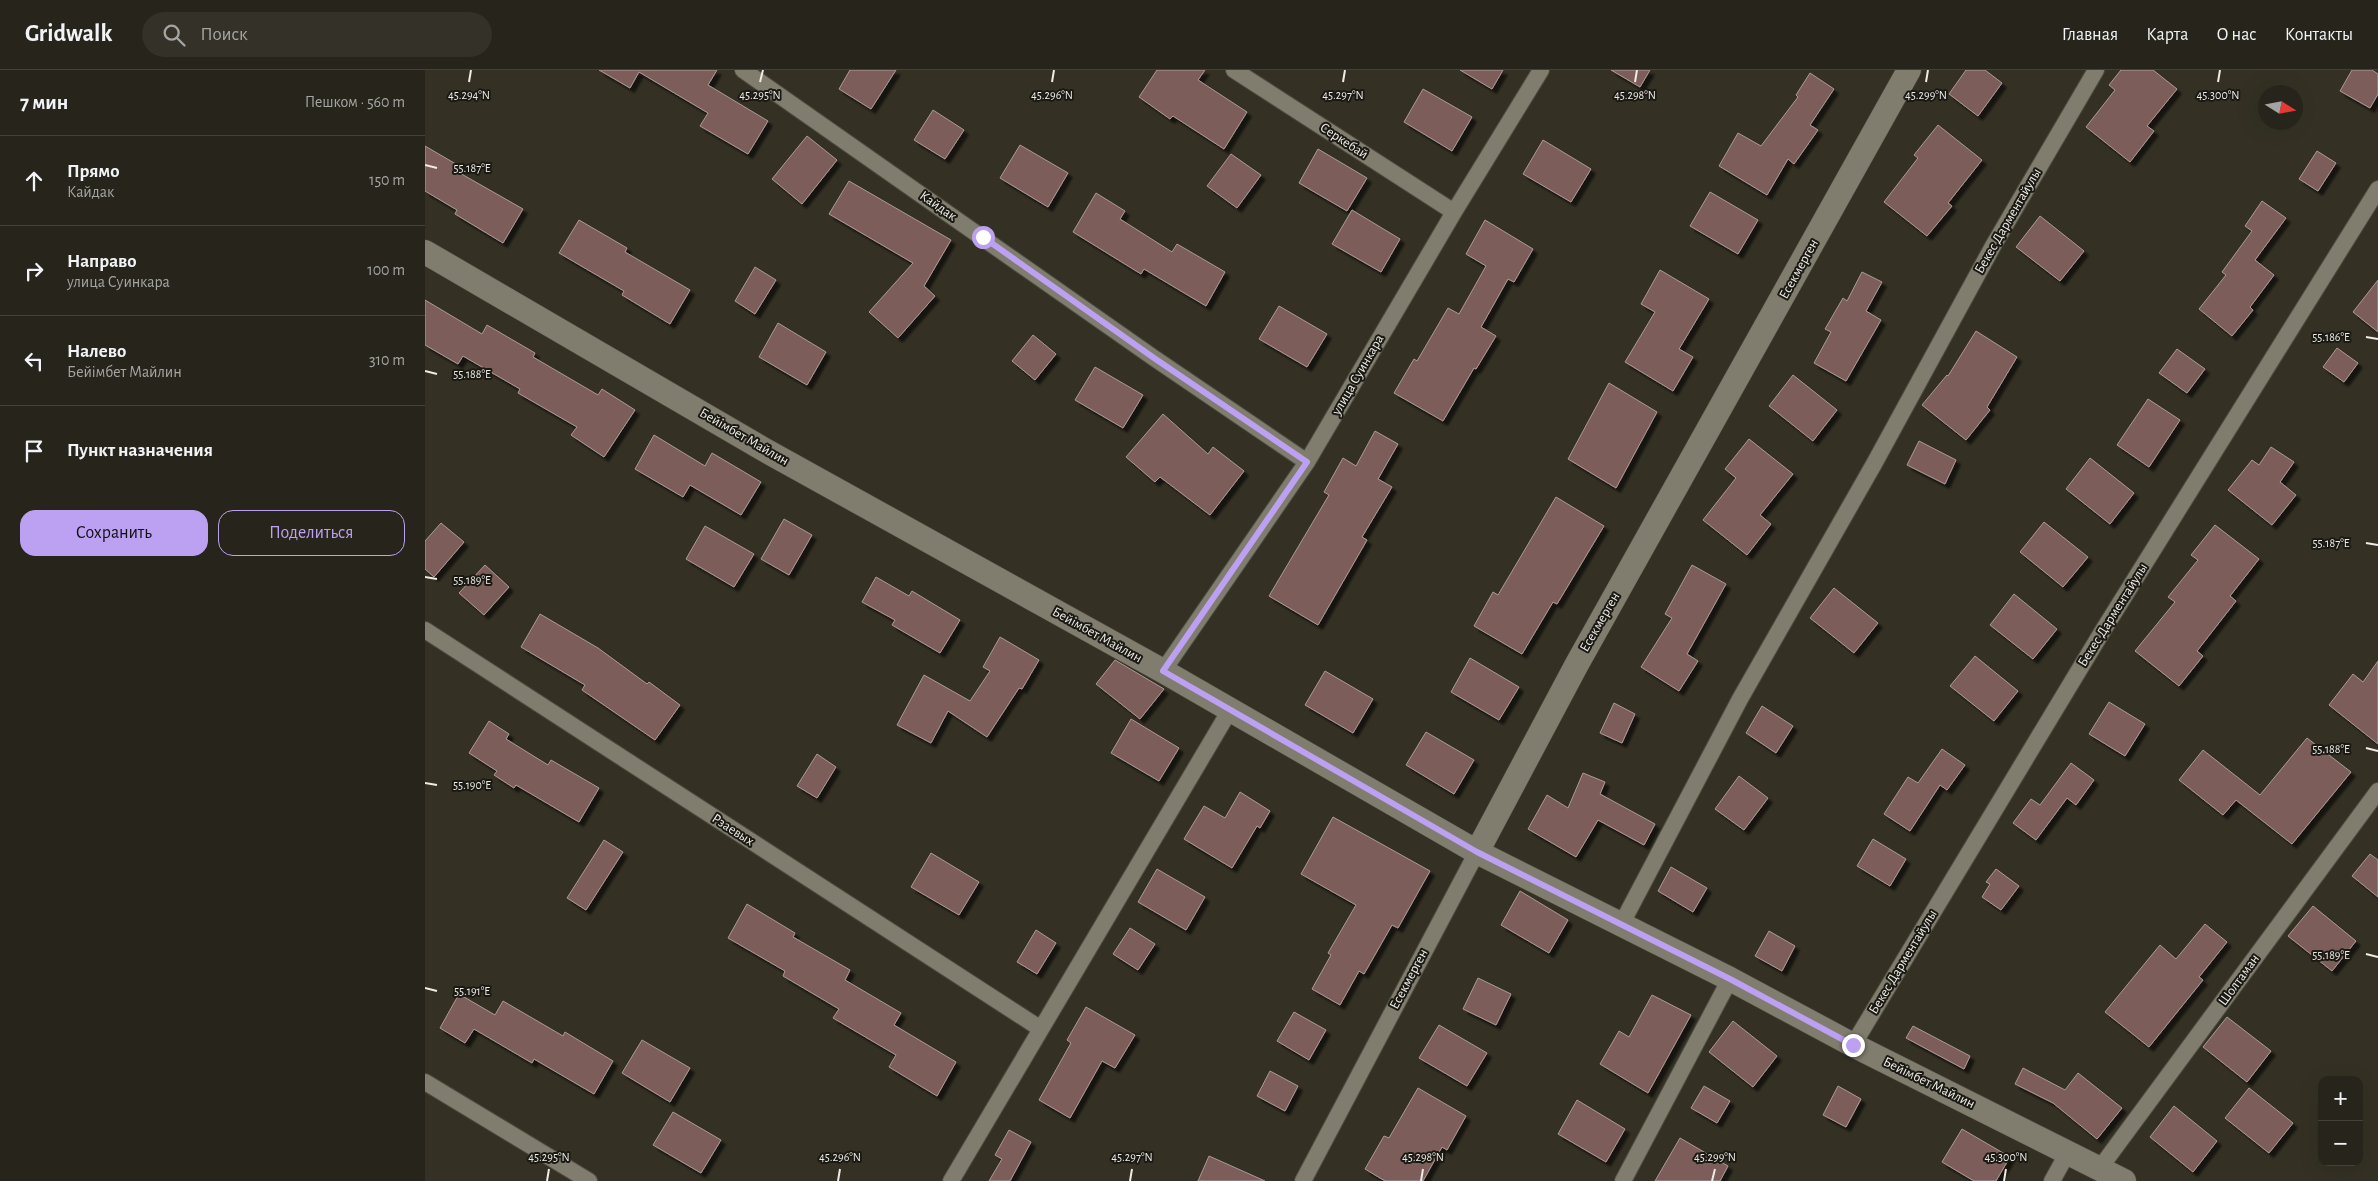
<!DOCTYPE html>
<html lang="ru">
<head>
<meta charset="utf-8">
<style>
	:root { --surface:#27251b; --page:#333128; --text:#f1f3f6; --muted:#a4a5a3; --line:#43423a; --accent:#bca0f2 }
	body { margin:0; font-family:"Alegreya Sans",sans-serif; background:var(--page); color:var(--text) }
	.controls { position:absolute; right:15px; bottom:15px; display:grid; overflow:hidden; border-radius:10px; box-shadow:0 5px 20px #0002 }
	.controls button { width:45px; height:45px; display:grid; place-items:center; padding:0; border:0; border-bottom:1px solid var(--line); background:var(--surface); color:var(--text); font:25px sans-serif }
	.compass { position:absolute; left:1833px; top:15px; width:45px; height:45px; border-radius:50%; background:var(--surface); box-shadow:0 5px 20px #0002; rotate:101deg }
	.stop { position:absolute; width:15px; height:15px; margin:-11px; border:4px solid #bca0f2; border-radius:50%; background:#fff }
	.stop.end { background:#bca0f2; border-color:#fff; box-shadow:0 1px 5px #0008 }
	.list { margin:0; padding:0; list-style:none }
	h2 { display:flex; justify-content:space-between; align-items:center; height:65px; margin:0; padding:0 20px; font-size:21px }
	h2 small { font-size:16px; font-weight:400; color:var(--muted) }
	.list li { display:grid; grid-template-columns:32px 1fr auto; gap:15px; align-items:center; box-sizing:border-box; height:90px; padding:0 20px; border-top:1px solid var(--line) }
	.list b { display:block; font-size:19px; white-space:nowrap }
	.list p { margin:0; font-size:16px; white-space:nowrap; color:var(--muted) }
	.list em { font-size:16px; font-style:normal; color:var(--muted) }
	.actions { display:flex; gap:10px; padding:15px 20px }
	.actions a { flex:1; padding:11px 0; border:1px solid var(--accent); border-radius:15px; text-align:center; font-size:18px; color:var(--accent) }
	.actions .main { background:var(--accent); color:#111 }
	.icon { flex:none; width:28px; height:28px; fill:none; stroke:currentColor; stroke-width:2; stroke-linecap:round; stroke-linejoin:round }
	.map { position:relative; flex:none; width:1953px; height:1111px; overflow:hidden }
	header { display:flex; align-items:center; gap:30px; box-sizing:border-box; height:70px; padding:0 25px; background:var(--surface); border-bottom:1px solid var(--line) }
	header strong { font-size:24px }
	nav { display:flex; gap:28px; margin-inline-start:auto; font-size:18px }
	.search { width:350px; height:45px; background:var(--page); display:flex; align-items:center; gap:12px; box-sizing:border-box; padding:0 18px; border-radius:28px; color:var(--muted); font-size:19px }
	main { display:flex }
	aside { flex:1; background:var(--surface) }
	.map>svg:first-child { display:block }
	.building { fill:#7d5d5a; stroke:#ac9997; filter:url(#shadow) }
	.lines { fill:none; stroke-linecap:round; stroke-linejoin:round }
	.street-casing { stroke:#4e4c41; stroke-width:18 }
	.secondary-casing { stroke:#4e4c41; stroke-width:25 }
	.street { stroke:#807d6e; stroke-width:16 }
	.secondary { stroke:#807d6e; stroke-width:24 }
	.route { stroke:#bca0f2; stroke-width:6 }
	.ticks { fill:none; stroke:#eeece4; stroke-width:2 }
	.labels { text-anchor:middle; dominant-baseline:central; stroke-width:4; stroke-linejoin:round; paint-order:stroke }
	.street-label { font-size:14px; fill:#eeece4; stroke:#1a1913 }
	.ticks-label { font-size:12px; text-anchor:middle; fill:#eeece4; stroke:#1a1913; stroke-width:4; stroke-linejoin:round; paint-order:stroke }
</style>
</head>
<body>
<header>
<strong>Gridwalk</strong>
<div class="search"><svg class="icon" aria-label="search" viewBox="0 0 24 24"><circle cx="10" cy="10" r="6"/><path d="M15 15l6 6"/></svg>Поиск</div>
<nav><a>Главная</a><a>Карта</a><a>О нас</a><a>Контакты</a></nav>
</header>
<main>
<aside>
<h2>7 мин<small>Пешком · 560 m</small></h2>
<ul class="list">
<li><svg class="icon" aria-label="ahead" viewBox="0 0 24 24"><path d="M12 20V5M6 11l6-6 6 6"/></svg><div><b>Прямо</b><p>Кайдак</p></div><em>150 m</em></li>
<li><svg class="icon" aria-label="right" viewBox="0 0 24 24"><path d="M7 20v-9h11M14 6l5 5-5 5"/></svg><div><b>Направо</b><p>улица Суинкара</p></div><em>100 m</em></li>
<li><svg class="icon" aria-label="left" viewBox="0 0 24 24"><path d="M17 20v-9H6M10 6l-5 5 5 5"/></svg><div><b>Налево</b><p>Бейімбет Майлин</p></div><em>310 m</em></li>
<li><svg class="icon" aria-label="arrive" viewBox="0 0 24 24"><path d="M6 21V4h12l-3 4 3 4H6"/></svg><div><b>Пункт назначения</b></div></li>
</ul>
<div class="actions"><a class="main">Сохранить</a><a>Поделиться</a></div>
</aside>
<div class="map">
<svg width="1953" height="1111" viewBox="0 0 1953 1111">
	<defs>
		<filter id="shadow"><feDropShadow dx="4.5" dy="4.5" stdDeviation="1" flood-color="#0009"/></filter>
	</defs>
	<rect width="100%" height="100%" fill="#343124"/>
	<!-- building -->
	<path class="building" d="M174,0H292L283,15L343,51L323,84L275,56L283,43L214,2L205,18Z
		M425,0H471L446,39L414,19Z
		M732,0H780L773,10L822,42L799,79L748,46L745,49L714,27Z
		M1035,0H1078L1067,19Z
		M1186,0H1225L1215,17Z
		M1541,0H1560L1577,13L1553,46L1524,24Z
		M1696,0H1728L1752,19L1722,56L1729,61L1705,92L1661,57L1690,20L1684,15Z
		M1927,0H1947L1953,4V24L1945,38L1915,21Z
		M1385,3L1409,19L1385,55L1393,60L1369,94L1363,89L1342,125L1294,96L1313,63L1336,76L1373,27L1371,25Z
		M998,19L1047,47L1027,81L979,52Z
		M508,40L539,60L520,89L489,70Z
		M1513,55L1557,90L1523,133L1527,136L1502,166L1459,132L1493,88L1489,85Z
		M382,66L412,90L377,134L347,109Z
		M1118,70L1166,99L1146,132L1098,104Z
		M595,75L643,103L623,137L575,108Z
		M0,76L36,97L33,102L98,139L78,173L30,144L32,140L0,121Z
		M893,79L942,108L922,141L874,113Z
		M1892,81L1911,93L1893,121L1874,109Z
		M806,84L836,105L812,138L782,116Z
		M424,111L526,170L499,216L510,226L473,268L444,242L488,193L404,144Z
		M1285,122L1333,150L1313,184L1265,156Z
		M671,123L700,141L695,149L747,182L752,174L800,202L781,236L719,199L716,204L648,162Z
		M1837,131L1861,148L1830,190L1849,205L1825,237L1828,240L1807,266L1774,239L1801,205L1797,202L1827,161L1820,156Z
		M927,140L975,169L956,202L907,174Z
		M1615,146L1659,181L1635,211L1591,177Z
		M154,150L202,178L200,182L265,220L245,254L197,225L199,221L134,183Z
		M1060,150L1108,179L1089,212L1083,209L1056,257L1071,266L1051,299L1049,298L1018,351L969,323L989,289L992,291L1023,238L1034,244L1061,196L1041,184Z
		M330,197L351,210L330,244L310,231Z
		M1235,200L1284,229L1254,279L1268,287L1248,321L1200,292L1230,242L1216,234Z
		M1437,202L1457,212L1441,241L1456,250L1421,311L1389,293L1406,262L1400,259L1418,228L1422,231Z
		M1953,210V262L1928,242Z
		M0,230L57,264L62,255L110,283L108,287L173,325L177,319L210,340L179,387L146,365L152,357L93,323L95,319L38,286L33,294L0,275Z
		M854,236L902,264L882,297L834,269Z
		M353,253L401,282L382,315L334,287Z
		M1551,261L1592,287L1562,337L1565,340L1541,370L1497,335L1522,305L1523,306Z
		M608,265L631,284L610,310L587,291Z
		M1912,278L1933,293L1919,312L1898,297Z
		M1752,279L1780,299L1762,323L1734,303Z
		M670,297L718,325L698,358L650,330Z
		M1368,305L1412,340L1388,371L1344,336Z
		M1184,313L1232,342L1191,418L1143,389Z
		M1723,329L1755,350L1724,397L1692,375Z
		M738,344L783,384L788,377L819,401L785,445L735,407L730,412L701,387Z
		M950,361L973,374L953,409L967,417L937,467L942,470L893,555L844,526L904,425L899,422L918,388L931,396Z
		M229,365L280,396L287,383L336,412L316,445L265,415L258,427L210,399Z
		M1324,369L1368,404L1335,445L1346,454L1322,485L1278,450L1311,408L1300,399Z
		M1494,371L1531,390L1520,414L1482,395Z
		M1846,377L1869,392L1855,412L1871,425L1847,455L1803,420L1827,390L1834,395Z
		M1665,388L1709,423L1685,454L1641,419Z
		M1131,427L1179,456L1132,534L1128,532L1097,584L1049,556L1068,522L1073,525Z
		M359,449L387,465L364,505L336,489Z
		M1619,452L1663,487L1638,517L1595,482Z
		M16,453L39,472L9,507L0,499V471Z
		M1790,455L1834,489L1805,526L1811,531L1772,581L1778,586L1754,616L1710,581L1750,532L1743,527L1773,490L1766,485Z
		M280,456L329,484L309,517L261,489Z
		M60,495L84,517L59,545L34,523Z
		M1267,495L1301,514L1262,584L1273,591L1254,621L1216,597L1247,548L1240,544Z
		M451,507L484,526L487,521L535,550L515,583L467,555L470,550L437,532Z
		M1409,518L1453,553L1429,583L1385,548Z
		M1589,524L1632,559L1608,589L1565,555Z
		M115,544L173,578L222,614L224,612L255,635L230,670L157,620L160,615L96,577Z
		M575,567L614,590L597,619L594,618L562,667L523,641L506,673L472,655L499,605L545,631L565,601L558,597Z
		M1550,586L1593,621L1569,651L1525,616Z
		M1045,588L1094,617L1074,650L1026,622Z
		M690,590L739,619L715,649L671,614Z
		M1953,591V674L1904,635L1928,604L1938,612Z
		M900,601L948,629L928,663L880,635Z
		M1684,632L1720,654L1700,686L1664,664Z
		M1189,633L1210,644L1197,673L1175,663Z
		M1337,636L1368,656L1351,683L1321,663Z
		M706,649L754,678L734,711L686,683Z
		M64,651L84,664L81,669L123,695L126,690L174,718L154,752L91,715L89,718L69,705L72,701L44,683Z
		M1001,662L1049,690L1029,724L981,695Z
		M1882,668L1926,702L1867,774L1811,730L1798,745L1754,710L1778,680L1835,725Z
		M1517,679L1540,695L1522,720L1515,715L1485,761L1459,744L1483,707L1493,713Z
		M392,684L411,697L392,728L372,716Z
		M1646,693L1669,710L1651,735L1642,728L1611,770L1588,753L1606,729L1615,735Z
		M1158,703L1180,712L1175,724L1230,754L1219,775L1173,750L1151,787L1103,759L1122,725L1143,738Z
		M1314,706L1343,728L1319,760L1290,739Z
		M815,722L845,741L835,758L832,756L807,798L759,769L779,736L800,748Z
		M908,747L1005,801L973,858L967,855L939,904L934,901L915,935L887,919L906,885L903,883L931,835L876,804Z
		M1448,769L1481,789L1465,816L1432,796Z
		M179,770L198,782L161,840L142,828Z
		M506,783L554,812L534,845L486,817Z
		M1945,784L1953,790V827L1927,806Z
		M1246,797L1282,818L1268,842L1233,821Z
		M732,799L780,827L761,860L713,832Z
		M1571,799L1594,816L1576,840L1557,827L1565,814L1561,812Z
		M1095,821L1143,850L1124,883L1076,855Z
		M322,834L370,863L368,867L425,900L420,910L476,943L469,955L531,992L512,1026L464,997L471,985L408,948L414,939L358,906L360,901L303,868Z
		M1888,836L1931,871L1907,901L1863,866Z
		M1780,854L1802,872L1774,907L1778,910L1724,977L1680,942L1735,875L1751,889Z
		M705,858L730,874L713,900L688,884Z
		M611,860L631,873L612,904L592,892Z
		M1344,861L1370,876L1357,901L1330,886Z
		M1053,908L1086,924L1071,955L1038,939Z
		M34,924L70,945L78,931L138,966L140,962L188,991L169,1024L109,989L107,993L49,959L40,973L15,958Z
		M1227,925L1266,945L1223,1023L1175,994L1194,961L1204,967Z
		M661,937L710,965L690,998L677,991L645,1048L614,1030L646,973L642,970Z
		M869,942L901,960L884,990L852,971Z
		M1802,947L1846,981L1822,1012L1778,977Z
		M1308,951L1352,986L1328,1017L1284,982Z
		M1014,955L1062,983L1042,1016L994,988Z
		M1488,956L1545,986L1539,999L1481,968Z
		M217,970L265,998L245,1032L197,1003Z
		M1598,998L1640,1020L1653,1003L1697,1038L1672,1069L1628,1033L1590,1014Z
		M845,1001L873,1016L860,1041L832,1026Z
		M1279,1016L1305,1031L1292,1053L1266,1038Z
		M1413,1016L1436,1029L1421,1057L1398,1045Z
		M993,1018L1041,1046L1022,1080L1017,1077L998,1111H960L940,1099L959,1066L964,1068Z
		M1824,1018L1868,1053L1844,1083L1800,1048Z
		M1152,1030L1200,1059L1181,1092L1133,1064Z
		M1749,1036L1792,1071L1768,1102L1725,1067Z
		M248,1042L296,1070L276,1103L228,1075Z
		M1537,1059L1585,1087L1571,1111H1549L1517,1092Z
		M584,1060L606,1072L585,1111H564L577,1089L570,1085Z
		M1255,1068L1303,1096L1295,1111H1230Z
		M784,1086L840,1111H773Z"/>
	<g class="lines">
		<defs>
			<path id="street" d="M318,0L729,288L882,392
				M809,0L1029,142
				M0,560L616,959
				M738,601L882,392L1029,142L1116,0
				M1196,855L1315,629L1449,394L1568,176L1671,0
				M1428,975L1677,562L1953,119
				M0,1012L164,1111
				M1675,1098L1953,721
				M526,1111L805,640
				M878,1111L1052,782
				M1198,1111L1305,909
				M1627,1111L1643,1082"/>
			<path id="secondary" d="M0,182L338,379L738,601L1052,782L1305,909L1428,975L1699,1111
				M1052,782L1152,594L1484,0"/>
		</defs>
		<!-- street casing -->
		<use href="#street" class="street-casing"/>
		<!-- secondary casing -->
		<use href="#secondary" class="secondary-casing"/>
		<!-- street -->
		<use href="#street" class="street"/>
		<!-- secondary -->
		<use href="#secondary" class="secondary"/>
	</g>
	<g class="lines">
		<!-- route -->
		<path class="route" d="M558,167L729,288L882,392L738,601L1052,782L1305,909L1428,975"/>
	</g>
	<!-- ticks -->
	<path class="ticks" d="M44,12L46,0M335,12L338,0M627,12L629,0M918,12L920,0M1210,12L1212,0M1501,12L1503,0M1793,12L1795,0M0,95L12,98M1941,267L1953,269M0,301L12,304M1941,473L1953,475M0,507L12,509M1941,678L1953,681M0,713L12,715M1941,884L1953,887M0,918L12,921M122,1111L124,1099M413,1111L415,1099M705,1111L707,1099M996,1111L998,1099M1287,1111L1290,1099M1579,1111L1581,1099"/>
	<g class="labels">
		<!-- street labels -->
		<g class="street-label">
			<text transform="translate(919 71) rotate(33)">Серкебай</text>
			<text transform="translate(513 136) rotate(35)">Кайдак</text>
			<text transform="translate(1583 151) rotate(-60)">Бекес Дарментайулы</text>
			<text transform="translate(1374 199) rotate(-61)">Eсекмерген</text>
			<text transform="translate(933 305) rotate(-60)">улица Суинкара</text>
			<text transform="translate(319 367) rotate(30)">Бейімбет Майлин</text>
			<text transform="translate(1688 545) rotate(-58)">Бекес Дарментайулы</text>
			<text transform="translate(1175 552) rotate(-60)">Eсекмерген</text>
			<text transform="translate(672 565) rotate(29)">Бейімбет Майлин</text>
			<text transform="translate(308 760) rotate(33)">Рзаевых</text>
			<text transform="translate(1478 892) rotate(-59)">Бекес Дарментайулы</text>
			<text transform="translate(984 909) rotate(-62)">Eсекмерген</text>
			<text transform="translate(1814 910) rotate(-54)">Шолтаман</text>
			<text transform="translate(1504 1013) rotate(26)">Бейімбет Майлин</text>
		</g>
	</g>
	<g class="ticks-label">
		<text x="44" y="29">45.294°N</text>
		<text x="335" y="29">45.295°N</text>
		<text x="627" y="29">45.296°N</text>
		<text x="918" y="29">45.297°N</text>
		<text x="1210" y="29">45.298°N</text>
		<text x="1501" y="29">45.299°N</text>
		<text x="1793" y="29">45.300°N</text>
		<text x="47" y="102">55.187°E</text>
		<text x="1906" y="271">55.186°E</text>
		<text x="47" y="308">55.188°E</text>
		<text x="1906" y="477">55.187°E</text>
		<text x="47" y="514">55.189°E</text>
		<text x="1906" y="683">55.188°E</text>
		<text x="47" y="719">55.190°E</text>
		<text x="1906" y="889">55.189°E</text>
		<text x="47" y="925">55.191°E</text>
		<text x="124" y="1091">45.295°N</text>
		<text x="415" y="1091">45.296°N</text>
		<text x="707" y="1091">45.297°N</text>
		<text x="998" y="1091">45.298°N</text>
		<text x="1290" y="1091">45.299°N</text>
		<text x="1581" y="1091">45.300°N</text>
	</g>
</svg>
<div class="controls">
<button>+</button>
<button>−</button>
</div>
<svg class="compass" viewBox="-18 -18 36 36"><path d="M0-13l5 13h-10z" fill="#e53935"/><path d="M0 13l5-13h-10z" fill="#a4a5a3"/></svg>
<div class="stop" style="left:558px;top:167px"></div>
<div class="stop end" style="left:1428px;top:975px"></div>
</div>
</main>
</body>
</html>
